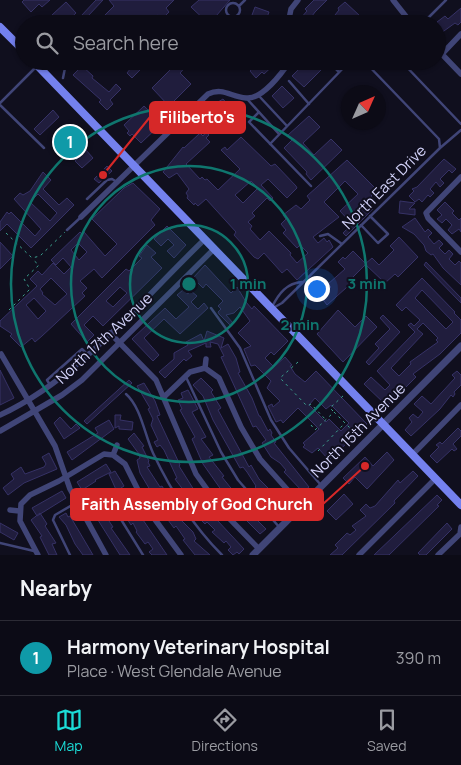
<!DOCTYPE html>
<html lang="en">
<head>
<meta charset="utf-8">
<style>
	:root { --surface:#0c0b16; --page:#1a1923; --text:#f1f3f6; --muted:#9a9ba1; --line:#2c2b35; --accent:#1cdcd7 }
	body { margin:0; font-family:Manrope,sans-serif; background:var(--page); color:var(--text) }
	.compass { position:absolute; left:341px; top:85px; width:45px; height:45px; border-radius:50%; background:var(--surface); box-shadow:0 1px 4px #0004; rotate:45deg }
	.you { position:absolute; left:316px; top:288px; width:18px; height:18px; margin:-12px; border:4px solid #fff; border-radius:50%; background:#1a73e8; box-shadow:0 0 0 8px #1a73e833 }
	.badge { display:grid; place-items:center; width:32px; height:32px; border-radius:50%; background:var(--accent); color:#fff; font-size:16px; font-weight:700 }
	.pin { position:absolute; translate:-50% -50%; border:2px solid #fff; box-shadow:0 1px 5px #0006 }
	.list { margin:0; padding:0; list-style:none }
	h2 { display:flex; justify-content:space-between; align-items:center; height:65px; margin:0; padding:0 20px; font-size:21px }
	h2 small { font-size:16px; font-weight:400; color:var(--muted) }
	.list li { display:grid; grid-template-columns:32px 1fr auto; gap:15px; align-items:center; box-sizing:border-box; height:75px; padding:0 20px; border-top:1px solid var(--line) }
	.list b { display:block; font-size:19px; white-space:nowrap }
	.list p { margin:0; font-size:16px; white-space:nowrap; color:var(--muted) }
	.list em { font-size:16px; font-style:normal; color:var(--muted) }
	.icon { flex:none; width:28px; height:28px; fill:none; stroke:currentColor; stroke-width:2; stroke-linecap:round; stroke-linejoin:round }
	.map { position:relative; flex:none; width:461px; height:555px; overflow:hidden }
	.search { position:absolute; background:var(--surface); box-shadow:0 1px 4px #0004; left:15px; right:15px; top:15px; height:55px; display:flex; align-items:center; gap:12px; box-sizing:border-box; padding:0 18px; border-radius:28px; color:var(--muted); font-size:19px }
	.sheet { height:140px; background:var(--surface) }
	nav { display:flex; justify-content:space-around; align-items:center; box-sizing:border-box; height:70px; border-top:1px solid var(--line); background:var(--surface); font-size:14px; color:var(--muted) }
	nav a { display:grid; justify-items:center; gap:2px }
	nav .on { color:var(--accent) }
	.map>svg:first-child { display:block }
	.building { fill:#201d3d; stroke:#363266; fill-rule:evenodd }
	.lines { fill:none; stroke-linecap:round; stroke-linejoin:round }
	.path { stroke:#3ca390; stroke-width:1; stroke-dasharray:2.5 4; stroke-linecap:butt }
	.service { stroke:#404577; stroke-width:2.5 }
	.minor { stroke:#404577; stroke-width:5.5 }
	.tertiary { stroke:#404577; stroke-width:7 }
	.secondary { stroke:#7481ee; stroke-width:8 }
	.ring { fill:none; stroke:#0f766e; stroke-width:2.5 }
	.labels { text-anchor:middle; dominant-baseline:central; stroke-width:4; stroke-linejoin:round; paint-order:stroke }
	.street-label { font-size:15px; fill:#d2d2f9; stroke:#100f1e }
	.centre { fill:#0f766e; stroke:#100f1e; stroke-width:2.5 }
	.ring-label { font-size:15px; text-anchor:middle; font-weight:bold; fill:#0f766e; stroke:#100f1e; stroke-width:4; stroke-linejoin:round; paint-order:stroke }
	.leader { fill:none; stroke:#d62828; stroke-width:2 }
	.callout-dot { fill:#d62828; stroke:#100f1e; stroke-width:2 }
	.callout { fill:#d62828; stroke:#d62828; stroke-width:2 }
	.callout-label { font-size:16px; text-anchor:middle; font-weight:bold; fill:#fff }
</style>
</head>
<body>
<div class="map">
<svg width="461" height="555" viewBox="0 0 461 555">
	<rect width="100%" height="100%" fill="#100f1e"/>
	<!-- building -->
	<path class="building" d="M24,0H50L42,7L39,4L31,12L22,2Z
		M96,0H103L88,16L95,24H88L81,16Z
		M109,0H174L166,8L169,12L162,19L157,15L149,24H110L103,17L114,6Z
		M199,0H230L209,24L191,7Z
		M314,0H327L315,12L312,16L314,18L305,24L300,19L307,11L305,9Z
		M66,2L76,13L64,24H61L52,15Z
		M345,2L360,16L362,24L353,22L333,24L339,18L335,15L339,10L338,8Z
		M255,7L269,12L266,20L252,15Z
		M461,8V22L458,25L455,23L437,36V22L445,16L448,19Z
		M124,61H131L135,65L138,61H149L132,78L127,73L131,68Z
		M179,61H191L180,73L191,84L169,106L152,88Z
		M266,61H278L264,74L262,72L256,78L250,71L257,64L262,65Z
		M307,61H317L324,67L304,87L292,76Z
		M82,66L93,76L92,78L109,92L116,84L121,89L110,100L113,104L107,110L99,102L101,100L73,75Z
		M282,86L294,98L283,108L272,96Z
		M223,99L228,105L231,102L239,113L233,119L230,116L221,126L208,108Z
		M144,106L162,123L141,143L132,134L130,136L127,133L129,131L124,125Z
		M53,110L59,117L40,135L34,129Z
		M309,116L320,127L303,143L314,155L331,139L342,150L311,180L306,174L307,172L284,148L292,140L288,135Z
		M206,132L209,135L206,138L210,142L186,164L200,179L202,177L205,180L207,179L218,190L240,169L221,150L225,147L227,150L241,137L271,166L275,164L296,186L297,188L287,198L268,179L261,185L273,198L270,201L267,198L252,213L255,216L248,222L252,226L250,229L260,240L269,231L291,253L290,255L297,263L308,253L300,245L297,248L283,233L286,230L281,224L286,219L283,215L296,205L301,209L310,200L307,196L347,160L377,190L371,196L375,200L369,205L373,209L346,236L343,233L352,224L340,211L358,194L345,181L324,202L339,217L313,237L318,243L324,238L327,242L329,240L333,247L297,280L287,269L282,273L264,253L258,259L254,257L234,235L236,232L206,199L198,206L195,203L194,205L187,198L188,196L186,193L189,189L177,173L169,178L163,172L183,147L184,148L200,133L203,136ZM251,181L258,188L243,203L235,195Z
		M72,133L79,140L66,153L59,146Z
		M86,150L93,158L82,168L75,161Z
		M444,159L456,169L452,173L449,170L440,179L444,183L440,187L436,182L430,189L434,193L430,197L428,195L422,202L419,199L415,202L409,196L414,191L412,189L417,187Z
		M107,166L112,171L99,183L94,179Z
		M43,172L51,180L43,189L59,205L67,198L74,205L31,248L7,224L0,231V222L7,212L9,214L11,212L35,236L41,229L14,199L20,193L23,195L30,191ZM38,194L57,213L50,221L30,202Z
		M133,183L160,209L151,220L155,225L102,278L94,269L80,281L87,288L82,293L85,296L42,336L35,342L32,338L21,347L10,336L12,334L0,326V321L37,286L30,279L38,271L42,275L53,263L64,274L71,267L63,258L56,265L51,260L80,232L82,234L84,232L105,256L117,244L92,219L124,188ZM78,243L87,252L79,260L71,250ZM51,278L67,294L55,305L42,294L43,293L40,289ZM34,298L46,311L38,319L26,305Z
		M400,201L415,203L409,209H415V215L399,213Z
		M445,202L454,211L452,213L459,220L461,218V232L459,229L452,234L448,230L452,225L446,219L442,223L437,219L442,215L437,210Z
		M415,218L425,232L428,229L432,233L428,237L434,244L439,240L443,244L439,248L445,254L449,250L453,254L449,259L455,265L459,261L461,263V285L443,268L433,254L431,255L426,251L424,245L414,234L402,227Z
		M167,226L186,245L174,258L167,251L174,245L168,239L161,246L154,239Z
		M399,237L418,257L398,277L395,274L385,283L365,264L372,258L379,265L394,250L390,246Z
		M0,242L13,256L0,269Z
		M147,245L156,253L151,257L162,268L103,326L93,316L84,325L94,335L87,342L71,324L126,269L129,271L142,258L139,256ZM120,287L127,293L113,307L106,301Z
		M353,251L366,264L353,277L356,279L327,305L321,297L331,287L328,284L345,269L338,262L343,257L345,259Z
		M426,262L461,298V303L424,265Z
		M205,265L231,293L237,287L246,302L252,309L254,306L288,341L274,355L271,352L265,358L274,367L285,357L292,365L290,366L295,374L305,382L316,371L367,424L329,460L318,448L312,453L303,447L305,445L303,443L319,429L298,408L283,423L281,420L276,422L268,406L272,404L273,407L280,401L267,388L271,381L255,365L251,366L244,349L251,346L238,333L250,321L240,307L234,313L226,315L233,323L231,326L219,314L218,312L221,309L218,306L223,301L206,284L203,288L193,278ZM315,398L326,409L331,405L349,423L341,431L329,419L326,422L309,405Z
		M422,278L455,312L454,313L461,320V333L440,354L413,374L416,377L387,406L364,384L371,377L385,390L390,385L377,371L415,332L408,325L411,323L414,326L420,320L406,307L402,311L396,305ZM422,290L453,322L446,329L415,298ZM423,323L438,338L436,340L438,342L410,362L411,364L399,376L391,368L423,334L417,329Z
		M183,290L188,294L191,291L197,296L191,302L198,309L204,303L208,308L180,334L164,319L144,338L159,355L153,361L132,339L165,308L176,319L189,307L177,295Z
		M338,310L355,327L366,316L377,327L343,362L317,334Z
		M383,315L400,332L369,365L366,362L379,348L375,344L390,329L380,318Z
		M207,331L224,338L221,348L228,344L236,358L240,372L238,373L252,398L259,416H260L268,431L270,429L272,433L271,435L276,442L274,443L309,487L303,492L284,472L286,470L280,463L271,457L262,443L266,440L256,426L253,427L221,357L224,356L218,344L210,342L211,347H206V343L188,351L192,356L186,361L184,359L165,378L159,372L174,359V353L188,345L186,342L201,334L204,341Z
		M0,370L14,398L0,405Z
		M457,371L461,375V385L454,392L455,394L453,397L451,395L440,409L411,436L405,430L412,422L409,418L413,414L418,418L423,412L414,404L422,396L431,404L455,378L452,375Z
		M201,378L213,390L211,392L221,408L218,410L249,467L251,465L259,479L278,498L276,500L282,509L277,515L269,506L268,501L255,487L256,486L247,472L243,467L240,468L213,420L203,396L193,385Z
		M129,380L132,383L87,424L84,421Z
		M144,383L155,401L160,415L157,416L180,465L179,466L204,506L244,549L239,554L237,552L233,555L228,550L231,547L226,541L224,543L212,532L215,530L207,522L205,524L197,516L200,512L175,479L177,478L164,450L160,445L157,447L154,442L158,440L151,425L153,419L148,409L150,408L137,386Z
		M188,390L198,409L192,412L206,437L201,439L213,455L209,457L224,476L222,477L230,487L255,513L252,515L266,529L260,534L241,515L243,513L222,491L203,464L192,439L195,437L180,410L182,409L178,400L183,398L181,393Z
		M115,415H121L120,420L133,422L132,430L119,429V426L115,428Z
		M60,417L71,429L76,424L80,428L64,439L54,423Z
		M109,420L114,429L72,460L67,452L98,433L95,428Z
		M458,428L461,431V436L453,444L457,449L454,451L452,449L437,463L430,456L439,447L436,445L440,442L442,444Z
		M134,433L144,446L142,447L149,461L148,462L150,466L147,467L160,487L162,486L165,491L161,493L167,503L168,502L177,516L193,532L196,539L194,541L210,555H195L183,540L185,539L176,526L174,528L168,520L140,473L137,460L140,458L139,454L128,439Z
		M387,452L394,460L367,489L355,477L349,484L343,478L365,457L373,466Z
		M49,453L57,469L24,483L8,495L3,488L14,479L11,474L21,467L25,474L44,467L46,464L42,457Z
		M106,464L111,472L95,480L96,481L82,490L77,482Z
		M115,471L124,486L121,488L133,506L131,507L138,519L141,517L167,555H152L149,552L153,549L148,542L145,544L136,532L137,531L133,523L131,525L124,514L127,512L116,495L118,494L109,474Z
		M413,471L418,476L394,501L395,503L342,555H330L338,548L335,545L347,533L350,535L356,530L352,526L366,516L360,510L366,504L370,508L375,506L398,480L400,483Z
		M62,491L66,498L37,516L32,508Z
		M344,494L353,504L336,520L327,511Z
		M96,495L100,501L97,503L113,527L111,528L130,555H120L86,501Z
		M437,495L442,500L437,505L439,506L389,555H374Z
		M40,513L47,524L45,526L56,543L52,544L57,555H49L40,537L42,536L31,520Z
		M66,513L68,517L70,516L93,555H83L75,544L66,525L59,517Z
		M0,523L18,533L14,540L0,532Z
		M447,523L452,529L426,555H420L418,553Z"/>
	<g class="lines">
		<!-- path -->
		<path class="path" d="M6,233L32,258L40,256L65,232
			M9,310L30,289L24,279L39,265L32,259
			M298,362L280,378L307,406L311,404L326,420
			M333,411L330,408L344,395
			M311,425L315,430L334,412L360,438
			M318,451L344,424"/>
		<!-- service -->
		<path class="service" d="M226 10a7 7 0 1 1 14 0a7 7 0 1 1-14 0Z
			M239,6L245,0
			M422,24L446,0
			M328,61L339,72
			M364,61L439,139L440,148
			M401,61L461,124
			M63,78L65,68L72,61
			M289,81L309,104
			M259,96L287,126
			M248,100L279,134
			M0,103L36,67
			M0,105L44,148
			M259,112L249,122L311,186
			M270,144L350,61
			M87,199L107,180L112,179L117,182
			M361,225L378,243L388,234L370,216
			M67,230L80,218
			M320,236L328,234L342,244
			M272,307C279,293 287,283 302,282
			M211,308L240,348L271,420L289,448L320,484
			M273,308L282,303L440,148L461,130
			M186,377L221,452L238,480L280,528
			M50,385L47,380L82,349L87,354
			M126,394C141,407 145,436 153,453C171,491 192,525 222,555
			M0,543L34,551
			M70,555L53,520L55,515L98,490L104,492L143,555"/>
		<!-- minor -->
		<path class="minor" d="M393,0L412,24
			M244,23L245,24
			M288,24L291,9L298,0
			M437,49L461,74
			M442,54L461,34
			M461,177L426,213L428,218L461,252
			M81,217L208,94C223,87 231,97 246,98C262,100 282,73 290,61
			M110,333L156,380L196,474L224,513L259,549
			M1,354L55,446L70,489L106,555
			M205,368L219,378L241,427L260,459L302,506
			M205,368L206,359
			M165,396L190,372L205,368
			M0,415C80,378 141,300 205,239
			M0,431L62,395L82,380L214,249
			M113,455L117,445
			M412,455L461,405
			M10,510L19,511
			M38,555L20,521L21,504L30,495L59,481L104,454L113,455L125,464L148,510L181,555
			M359,555L436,478
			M438,555L460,534L461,527"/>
		<!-- tertiary -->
		<path class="tertiary" d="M253,555L461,346"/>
		<!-- secondary -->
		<path class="secondary" d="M0,27L24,51
			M33,61L461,505"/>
	</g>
	<!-- distance rings -->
	<circle cx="189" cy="284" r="59" fill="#0f766e" fill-opacity=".12"/>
	<g class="ring">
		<circle cx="189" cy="284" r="59"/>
		<circle cx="189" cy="284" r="118"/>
		<circle cx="189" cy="284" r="178"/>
	</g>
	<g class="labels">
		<!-- street labels -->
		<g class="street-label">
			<text transform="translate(384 187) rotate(-45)">North East Drive</text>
			<text transform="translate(104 338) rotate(-43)">North 17th Avenue</text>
			<text transform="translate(358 430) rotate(-45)">North 15th Avenue</text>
		</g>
	</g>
	<circle cx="189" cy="284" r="8" class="centre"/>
	<g class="ring-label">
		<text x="248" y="289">1 min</text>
		<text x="367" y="289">3 min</text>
		<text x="300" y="330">2 min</text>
	</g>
	<!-- callouts -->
	<path class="leader" d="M103 175L150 117M365 466L323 504"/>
	<g class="callout-dot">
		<circle cx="103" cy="175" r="5"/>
		<circle cx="365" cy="466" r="5"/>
	</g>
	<g class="callout">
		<rect x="150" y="102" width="95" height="31" rx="5"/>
		<rect x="71" y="489" width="252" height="31" rx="5"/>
	</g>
	<g class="callout-label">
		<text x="197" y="123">Filiberto's</text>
		<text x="197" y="510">Faith Assembly of God Church</text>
	</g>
</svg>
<svg class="compass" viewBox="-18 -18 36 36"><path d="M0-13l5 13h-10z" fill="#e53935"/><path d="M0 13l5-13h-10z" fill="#9a9ba1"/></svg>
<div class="you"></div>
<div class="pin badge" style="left:70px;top:142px;background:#0f9aa8">1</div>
<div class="search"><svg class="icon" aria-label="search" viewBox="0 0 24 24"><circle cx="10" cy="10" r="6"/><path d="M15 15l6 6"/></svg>Search here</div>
</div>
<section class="sheet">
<h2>Nearby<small></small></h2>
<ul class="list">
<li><span class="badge" style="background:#0f9aa8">1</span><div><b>Harmony Veterinary Hospital</b><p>Place · West Glendale Avenue</p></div><em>390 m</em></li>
</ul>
</section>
<nav>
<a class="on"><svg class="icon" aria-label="map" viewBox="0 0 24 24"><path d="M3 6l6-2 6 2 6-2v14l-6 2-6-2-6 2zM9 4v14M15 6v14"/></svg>Map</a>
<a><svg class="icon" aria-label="directions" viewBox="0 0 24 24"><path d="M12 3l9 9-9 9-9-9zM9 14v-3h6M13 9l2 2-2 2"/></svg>Directions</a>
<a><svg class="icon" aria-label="saved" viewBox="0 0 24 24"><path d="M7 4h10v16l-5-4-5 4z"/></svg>Saved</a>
</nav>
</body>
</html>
